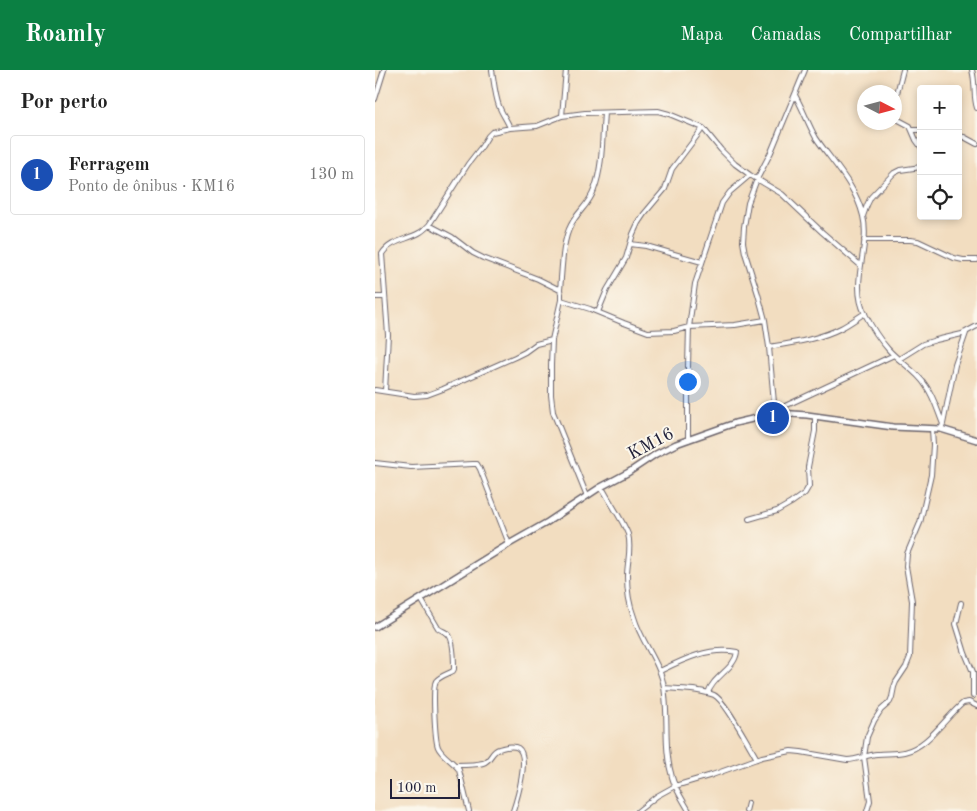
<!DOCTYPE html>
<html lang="pt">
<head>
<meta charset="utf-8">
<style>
	:root { --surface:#fff; --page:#f2f2f2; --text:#222; --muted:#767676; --line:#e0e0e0; --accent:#0b8043 }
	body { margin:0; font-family:"Old Standard TT",serif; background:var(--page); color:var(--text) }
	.controls { position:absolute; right:15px; top:15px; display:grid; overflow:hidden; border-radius:5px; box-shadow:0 2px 8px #0003 }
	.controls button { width:45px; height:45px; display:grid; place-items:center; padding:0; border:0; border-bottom:1px solid var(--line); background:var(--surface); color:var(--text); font:25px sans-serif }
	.compass { position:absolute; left:482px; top:15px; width:45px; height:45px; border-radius:50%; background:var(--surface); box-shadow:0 2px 8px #0003; rotate:96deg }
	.scale { position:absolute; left:15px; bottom:12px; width:70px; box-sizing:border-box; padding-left:5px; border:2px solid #22223b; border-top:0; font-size:14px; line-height:18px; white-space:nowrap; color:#22223b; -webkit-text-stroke:4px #fbf7ec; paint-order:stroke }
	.you { position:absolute; left:312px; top:311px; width:18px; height:18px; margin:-12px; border:4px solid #fff; border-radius:50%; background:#1a73e8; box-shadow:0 0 0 8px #1a73e833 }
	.badge { display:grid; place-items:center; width:32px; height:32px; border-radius:50%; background:var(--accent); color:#fff; font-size:16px; font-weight:700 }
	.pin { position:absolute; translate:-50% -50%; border:2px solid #fff; box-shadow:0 1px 5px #0006 }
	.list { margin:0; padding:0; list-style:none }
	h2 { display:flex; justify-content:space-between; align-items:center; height:65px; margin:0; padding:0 20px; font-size:21px }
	h2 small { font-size:16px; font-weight:400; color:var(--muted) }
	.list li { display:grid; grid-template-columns:32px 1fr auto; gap:15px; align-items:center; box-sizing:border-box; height:80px; margin:0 10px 10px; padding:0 10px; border:1px solid var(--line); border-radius:5px }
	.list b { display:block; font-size:19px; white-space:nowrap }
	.list p { margin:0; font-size:16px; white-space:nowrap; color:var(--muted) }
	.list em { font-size:16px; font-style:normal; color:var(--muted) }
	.icon { flex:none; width:28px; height:28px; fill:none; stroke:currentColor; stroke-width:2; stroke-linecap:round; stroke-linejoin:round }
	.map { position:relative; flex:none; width:602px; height:741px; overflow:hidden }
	header { display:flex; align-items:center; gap:30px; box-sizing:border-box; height:70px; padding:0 25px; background:var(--accent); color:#fff }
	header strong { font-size:24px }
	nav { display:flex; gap:28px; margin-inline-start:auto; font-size:18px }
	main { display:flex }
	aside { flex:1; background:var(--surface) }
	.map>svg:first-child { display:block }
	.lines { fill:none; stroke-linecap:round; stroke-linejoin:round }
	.minor-casing { stroke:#6b636a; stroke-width:6 }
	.tertiary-casing { stroke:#6b636a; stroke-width:8 }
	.minor { stroke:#fff; stroke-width:4 }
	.tertiary { stroke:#fff; stroke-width:5 }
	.labels { text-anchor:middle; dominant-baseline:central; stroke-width:4; stroke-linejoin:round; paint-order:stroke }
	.street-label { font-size:18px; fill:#22223b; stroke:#fbf7ec }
</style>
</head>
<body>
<header>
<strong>Roamly</strong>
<nav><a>Mapa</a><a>Camadas</a><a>Compartilhar</a></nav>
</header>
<main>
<aside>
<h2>Por perto<small></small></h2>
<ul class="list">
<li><span class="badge" style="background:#1a4fb4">1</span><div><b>Ferragem</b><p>Ponto de ônibus · KM16</p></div><em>130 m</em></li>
</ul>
</aside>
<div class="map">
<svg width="602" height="741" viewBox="0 0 602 741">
	<rect width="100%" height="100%" fill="#fbf7ec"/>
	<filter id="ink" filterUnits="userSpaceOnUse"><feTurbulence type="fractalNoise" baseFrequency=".02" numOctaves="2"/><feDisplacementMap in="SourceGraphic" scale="10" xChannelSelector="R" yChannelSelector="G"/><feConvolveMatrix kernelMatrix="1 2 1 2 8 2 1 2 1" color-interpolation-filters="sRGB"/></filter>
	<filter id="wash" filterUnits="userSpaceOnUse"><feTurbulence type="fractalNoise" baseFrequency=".0096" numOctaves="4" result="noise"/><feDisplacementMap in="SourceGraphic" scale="20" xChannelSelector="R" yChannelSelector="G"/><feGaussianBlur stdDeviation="1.12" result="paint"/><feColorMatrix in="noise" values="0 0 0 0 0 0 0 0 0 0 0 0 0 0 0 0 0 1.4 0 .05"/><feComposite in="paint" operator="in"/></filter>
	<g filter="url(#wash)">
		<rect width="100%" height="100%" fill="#f2ddc0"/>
	</g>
	<g filter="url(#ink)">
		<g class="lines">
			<defs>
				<path id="minor" d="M117,0C119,12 120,25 124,36C127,44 132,50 135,58
					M597,0C601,13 598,26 602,38
					M420,25C428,39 433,54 441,68C458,93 481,116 488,146C496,178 474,212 490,244C496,256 504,269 513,279C524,292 542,301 551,316C559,327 563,342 568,354L566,359
					M0,29L9,0
					M520,31L528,0
					M187,46L191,0
					M520,48L535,56L541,70L546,77
					M538,60H546
					M583,66L589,67L602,74
					M488,146L492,135L496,127L519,103L525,100L546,97
					M54,155L77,167L98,183L108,188L163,209L185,220
					M489,170H535L543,171L579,188L588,190H602
					M255,174L271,176L327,192
					M0,227H10
					M186,230L215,239L249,253L273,262L299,261L314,257L360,255L390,250
					M223,242L232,220L251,188L258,164L263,153L269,144L290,119L297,99L328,58
					M394,277C418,273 445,269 466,258C474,254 482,248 490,243
					M524,289L548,274L561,270L587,264L602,256
					M0,320L39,326L52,325L68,319L140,287L150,282L161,274L177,270
					M10,321L13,265L7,184C15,171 31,170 44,163C48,161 51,158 54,155L93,94L107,76L113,66L117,62L135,58L162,56L187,46L210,43L283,41L294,44L328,58L346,80L360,94L375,105L407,124L447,162L485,195
					M403,343L410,336L519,285
					M400,344L394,277L390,250L383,224L370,183L368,172L369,157L373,133L382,109L396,82L430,0
					M568,354L580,295L591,263
					M313,370V296L314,257L320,214L347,133L355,122L375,105
					M0,393L36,397L98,394H102L105,399L134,474
					M224,418L229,421C236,434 248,451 253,464C257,478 252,493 252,506C252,520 254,534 259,547C266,572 285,592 289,617C294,647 288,677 297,707C300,719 308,730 314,741
					M212,426L178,342L176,325V295L177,270L186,230V224L185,220C187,201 187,171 196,155C202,142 214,135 219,120C228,96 227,68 229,43
					M374,449L402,441L416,433L430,423L434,416L433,397L440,361V346
					M46,529L63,558C66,561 70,561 73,564C79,569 79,591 79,599L78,601C73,604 65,606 61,611C57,617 60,670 63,677C66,685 79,692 84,700L94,741
					M586,533L581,554L590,583L598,602V626
					M285,601C309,589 334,577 362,582C360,599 338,606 333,623
					M289,618C305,619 324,619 339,625C350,630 375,677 382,689
					M81,695C88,695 101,695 108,693C116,691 116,681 124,679C130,677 138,675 143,678C155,686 142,729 138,741
					M263,741L282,726L300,716L337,705L387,687L416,681L426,682L472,690C483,690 491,685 502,684C511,683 520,684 529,682C553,677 570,648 588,633L594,632L602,636
					M371,741L373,733
					M492,741L495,731L489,687L492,667L499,651L506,640L515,632L517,627L519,617L521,612L531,597L535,587L537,531L531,496L532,484L545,453L556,405L558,375L557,359"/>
				<path id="tertiary" d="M0,557L134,474L171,453L224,418L254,402L281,384L301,374L360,353L403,343L432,345L518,357L566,359L602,370"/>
			</defs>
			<!-- minor casing -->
			<use href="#minor" class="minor-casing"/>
			<!-- tertiary casing -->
			<use href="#tertiary" class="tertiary-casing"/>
			<!-- minor -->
			<use href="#minor" class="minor"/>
			<!-- tertiary -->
			<use href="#tertiary" class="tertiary"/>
		</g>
	</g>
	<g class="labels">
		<!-- street labels -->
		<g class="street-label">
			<text transform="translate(276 374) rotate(-28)">KM16</text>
		</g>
	</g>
</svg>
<div class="controls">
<button>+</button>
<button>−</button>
<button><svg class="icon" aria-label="locate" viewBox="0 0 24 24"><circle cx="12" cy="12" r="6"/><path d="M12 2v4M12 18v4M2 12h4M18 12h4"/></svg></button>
</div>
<svg class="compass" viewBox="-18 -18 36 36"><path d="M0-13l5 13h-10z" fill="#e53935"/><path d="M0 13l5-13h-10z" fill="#767676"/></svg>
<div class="scale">100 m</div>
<div class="you"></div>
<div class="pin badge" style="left:398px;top:348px;background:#1a4fb4">1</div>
</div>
</main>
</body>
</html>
